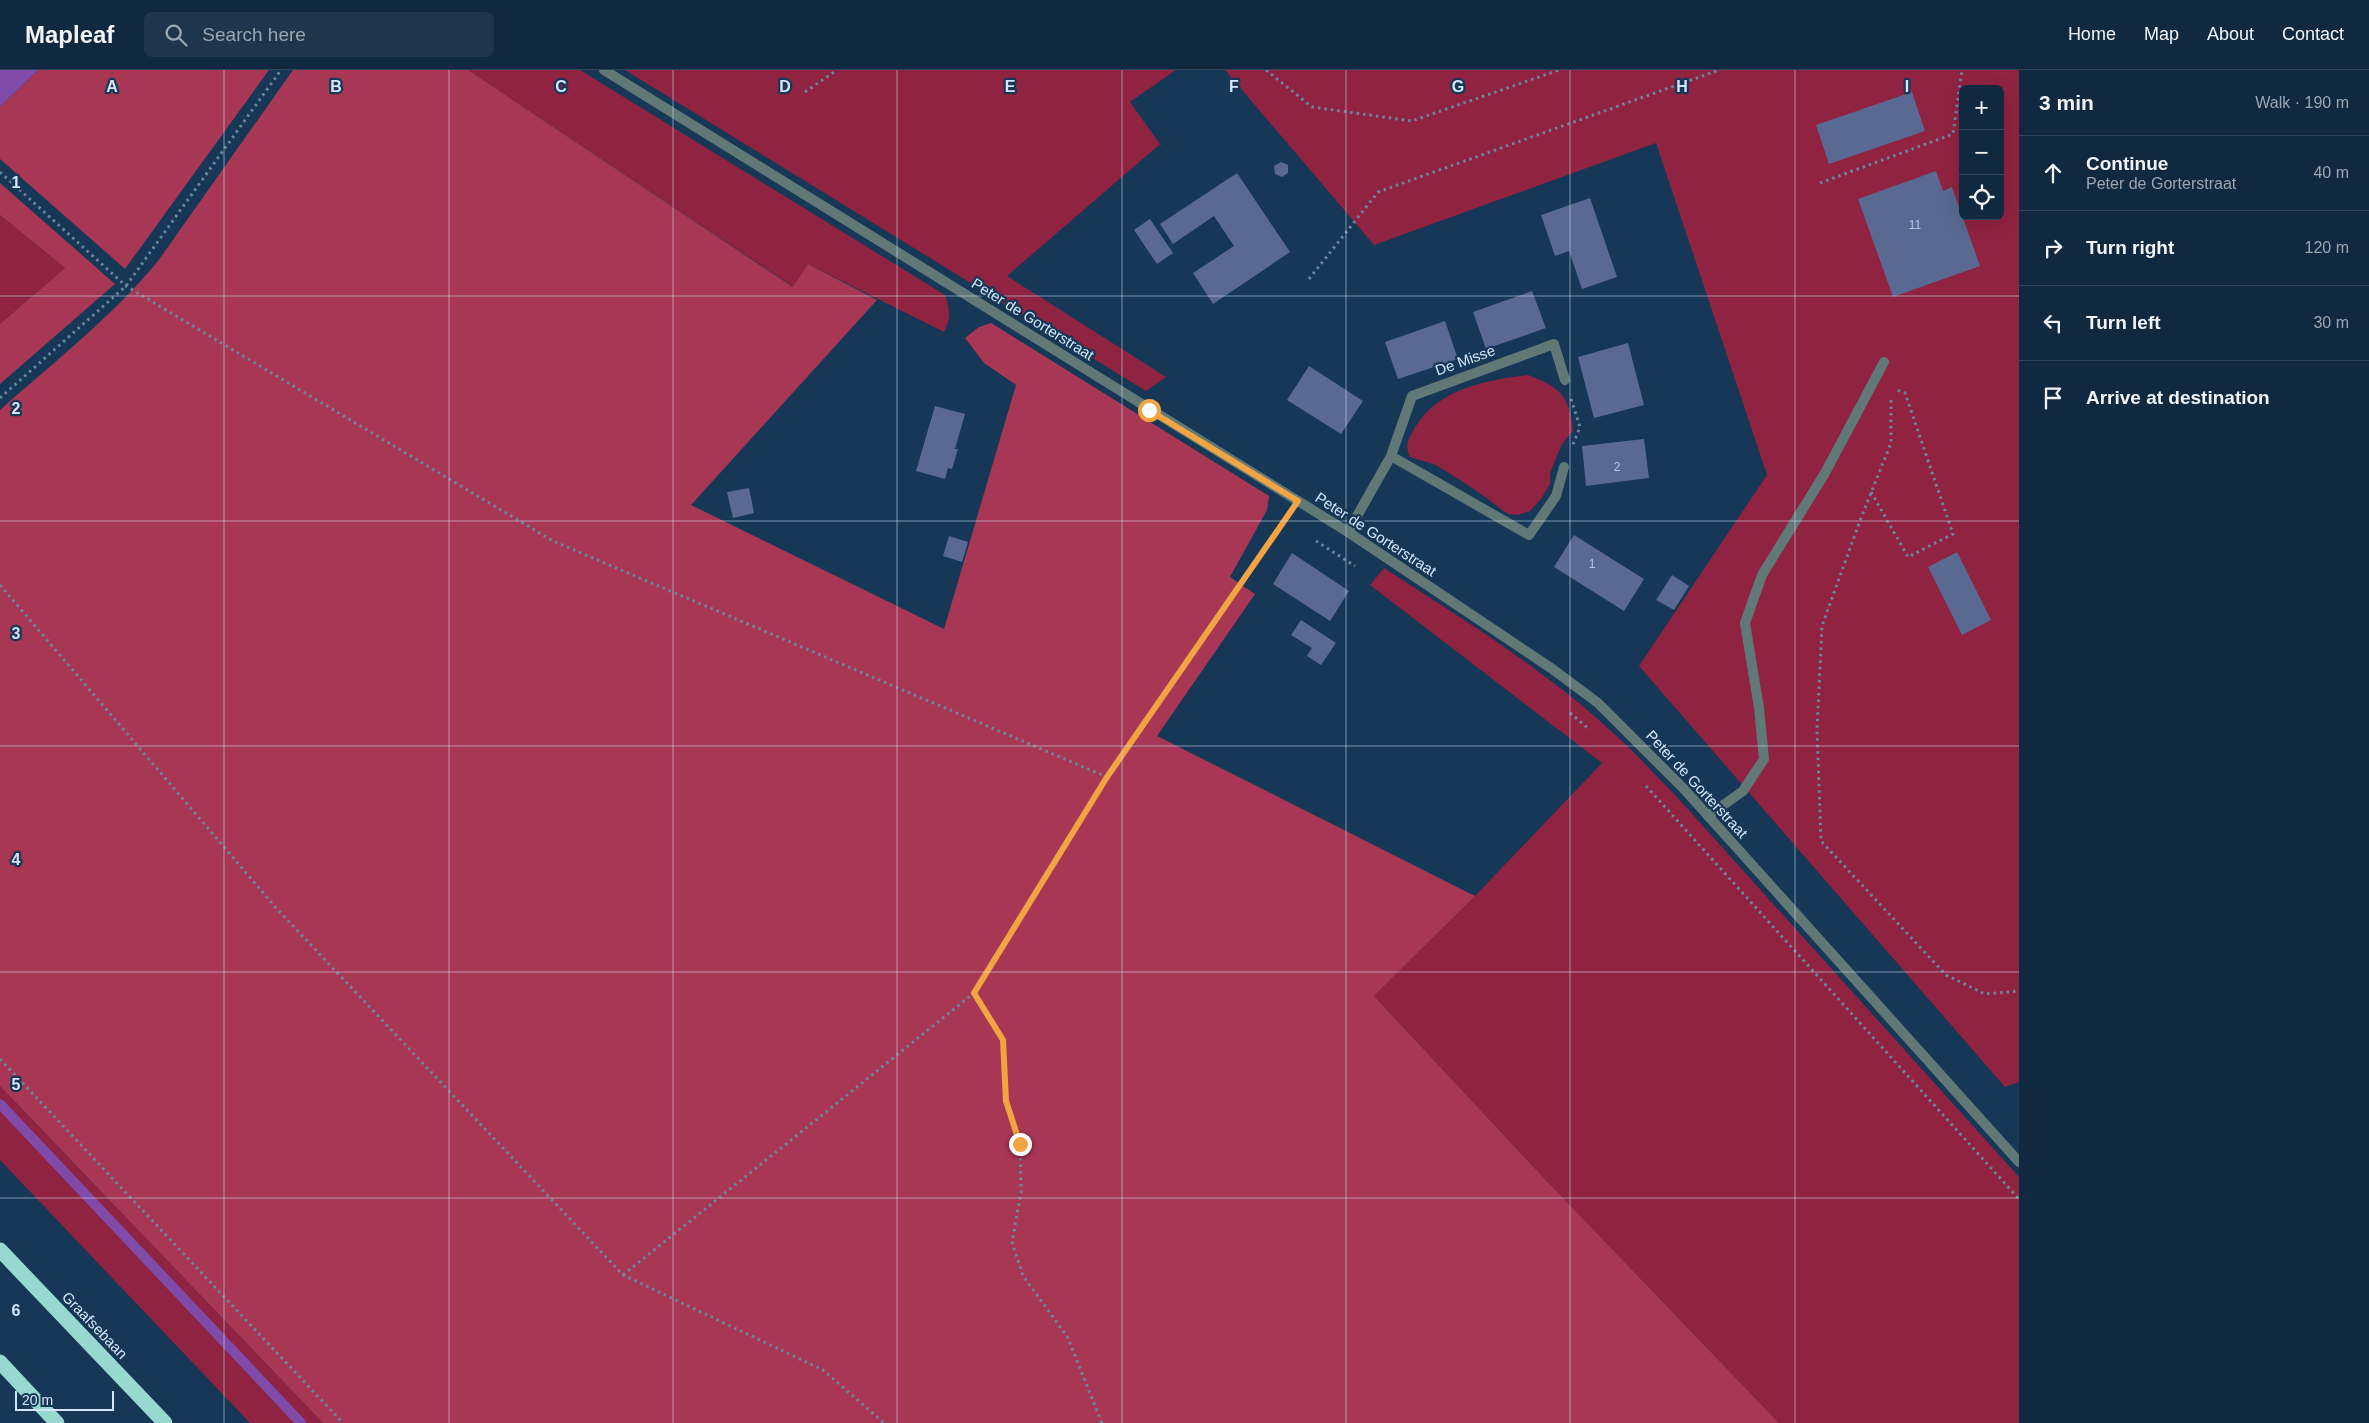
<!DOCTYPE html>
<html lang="en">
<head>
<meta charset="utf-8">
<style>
	:root { --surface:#102940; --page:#1e354b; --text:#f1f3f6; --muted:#9ca6b1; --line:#304559 }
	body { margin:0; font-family:Arial,sans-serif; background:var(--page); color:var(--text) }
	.controls { position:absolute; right:15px; top:15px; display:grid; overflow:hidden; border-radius:8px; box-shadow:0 5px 20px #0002 }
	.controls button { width:45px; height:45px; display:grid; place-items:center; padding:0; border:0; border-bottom:1px solid var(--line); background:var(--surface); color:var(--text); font:25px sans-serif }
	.scale { position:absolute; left:15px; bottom:12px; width:99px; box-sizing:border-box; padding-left:5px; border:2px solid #d4e7fa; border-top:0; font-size:14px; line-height:18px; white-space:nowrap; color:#d4e7fa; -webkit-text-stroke:4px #163755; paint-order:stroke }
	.stop { position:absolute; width:15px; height:15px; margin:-11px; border:4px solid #f3a442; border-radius:50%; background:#fff }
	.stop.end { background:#f3a442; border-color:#fff; box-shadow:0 1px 5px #0008 }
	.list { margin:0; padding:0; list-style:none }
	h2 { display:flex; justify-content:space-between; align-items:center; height:65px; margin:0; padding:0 20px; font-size:21px }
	h2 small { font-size:16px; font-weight:400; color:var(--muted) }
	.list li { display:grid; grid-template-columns:32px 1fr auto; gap:15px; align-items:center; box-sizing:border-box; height:75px; padding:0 20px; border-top:1px solid var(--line) }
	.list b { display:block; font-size:19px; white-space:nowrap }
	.list p { margin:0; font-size:16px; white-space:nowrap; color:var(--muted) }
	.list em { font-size:16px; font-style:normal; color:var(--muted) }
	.icon { flex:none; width:28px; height:28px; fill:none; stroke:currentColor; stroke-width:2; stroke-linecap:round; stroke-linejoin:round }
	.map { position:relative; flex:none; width:2019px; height:1353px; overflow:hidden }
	header { display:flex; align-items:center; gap:30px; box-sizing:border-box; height:70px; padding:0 25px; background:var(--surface); border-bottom:1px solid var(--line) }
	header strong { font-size:24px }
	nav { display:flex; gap:28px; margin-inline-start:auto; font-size:18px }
	.search { width:350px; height:45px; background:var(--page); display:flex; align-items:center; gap:12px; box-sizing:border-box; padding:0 18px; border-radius:8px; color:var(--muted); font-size:19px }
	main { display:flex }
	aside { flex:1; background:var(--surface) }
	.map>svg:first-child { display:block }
	.green { fill:#902242; fill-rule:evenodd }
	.forest { fill:#a73754 }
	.water { fill:#804ba8 }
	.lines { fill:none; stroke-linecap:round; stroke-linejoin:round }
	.stream { stroke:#804ba8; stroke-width:10 }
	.building { fill:#5a6991 }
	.path { stroke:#6b869f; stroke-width:3; stroke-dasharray:2.5 4; stroke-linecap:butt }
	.service { stroke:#607977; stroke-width:10 }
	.minor { stroke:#607977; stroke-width:10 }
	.motorway { stroke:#97d8d1; stroke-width:15 }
	.route { stroke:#f3a442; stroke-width:6 }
	.grid { fill:none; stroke:#d4e7fa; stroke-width:1; stroke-opacity:0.55 }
	.labels { text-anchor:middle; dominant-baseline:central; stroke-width:4.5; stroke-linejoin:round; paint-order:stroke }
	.number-label { font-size:12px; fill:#b6c8e0 }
	.street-label { font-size:15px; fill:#d4e7fa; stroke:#163755 }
	.grid-label { font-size:16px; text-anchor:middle; font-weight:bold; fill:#d4e7fa; stroke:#163755; stroke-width:4.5; stroke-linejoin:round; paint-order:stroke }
</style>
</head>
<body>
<header>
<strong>Mapleaf</strong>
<div class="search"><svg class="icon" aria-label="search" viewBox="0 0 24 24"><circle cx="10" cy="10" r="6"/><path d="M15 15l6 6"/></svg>Search here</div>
<nav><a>Home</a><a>Map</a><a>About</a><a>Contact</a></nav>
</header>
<main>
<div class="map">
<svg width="2019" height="1353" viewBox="0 0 2019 1353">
	<rect width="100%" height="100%" fill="#163755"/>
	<!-- green -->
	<path class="green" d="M468,0H580L945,225C950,238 951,250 944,262L808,194L794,217Z
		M625,0H1176L1130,32L1162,77L1159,75L1007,206L1166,307L1146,321Z
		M1225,0H2019V1012L2005,1017L1639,596L1767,405L1656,73L1374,175ZM1963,19H2000V146H1963Z
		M0,145L65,198L0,254Z
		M1528,305C1559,317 1570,325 1573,361L1562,374L1550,403V414L1541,429L1530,441L1518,445L1508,444L1474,419L1436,395L1410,387C1404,374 1409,368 1416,356C1440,318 1487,310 1528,305Z
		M1384,498C1466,551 1552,604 1623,672C1641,689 1658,708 1676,726L2019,1107V1353H1779L1543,1107L1374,926L1475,826L1602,693L1370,515Z
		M0,1016L323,1353H250L0,1090Z"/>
	<!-- forest -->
	<path class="forest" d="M38,0H269L125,199L0,89V37Z
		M293,0H468L793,217L808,194L877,230L691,435L944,559L1016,315L984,293L965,268L979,257L991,253L1269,426L1267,440L1230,507L1255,524L1157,666L1475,826L1374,926L1543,1107L1779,1353H323L0,1016V340C54,292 112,247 158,191Z
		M0,113L115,214L0,314V254L65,198L0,145Z"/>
	<!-- water -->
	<path class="water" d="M0,0H38L0,37Z"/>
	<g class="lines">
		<!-- stream -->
		<path class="stream" d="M0,1034L301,1353"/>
	</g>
	<!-- building -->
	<path class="building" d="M1912,22L1925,61L1829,94L1816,55Z
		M1281,92L1288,95V103L1282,107L1275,104L1274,96Z
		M1936,101L1943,121L1952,117L1980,196L1893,227L1858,129Z
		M1237,103L1290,182L1213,234L1193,203L1234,176L1214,146L1173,174L1160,154Z
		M1590,128L1617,207L1582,219L1569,181L1555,186L1541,145Z
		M1150,149L1173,183L1157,194L1134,160Z
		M1532,221L1546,258L1486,279L1473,242Z
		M1445,251L1458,289L1398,309L1385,272Z
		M1628,273L1644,335L1594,348L1578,287Z
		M1309,296L1363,331L1341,364L1287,330Z
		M935,336L965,344L955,379H958L952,399L948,398L945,409L916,401Z
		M1644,369L1649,408L1586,416L1582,376Z
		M749,418L754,443L733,448L727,422Z
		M1574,465L1644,509L1624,541L1554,497Z
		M949,466L968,472L962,492L943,486Z
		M1957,482L1991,550L1962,565L1928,497Z
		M1292,483L1349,521L1330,551L1273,514Z
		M1672,505L1689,516L1674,540L1656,530Z
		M1301,550L1336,573L1321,595L1307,586L1312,578L1291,565Z"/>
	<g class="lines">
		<!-- path -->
		<path class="path" d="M1266,0L1312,37L1412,51L1559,0
			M805,22L837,0
			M0,102L126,216L553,471L1107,707
			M1820,113L1953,64L1962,0
			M1309,209L1378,122L1719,0
			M0,328L126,216L281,0
			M1571,329L1580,357L1572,377
			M1891,330V373L1861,448L1822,556L1817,660L1821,771L1946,905L1985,924L2019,921
			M1871,422L1908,487L1953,464L1905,323L1894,319
			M1316,471L1355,496
			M0,515L277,839L623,1205L823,1300L884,1353
			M1570,643L1590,660
			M1646,716L2019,1129
			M974,923L1003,970L1006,1031L1020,1075L1021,1122L1012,1172L1023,1206L1067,1266L1102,1353
			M0,989L343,1353
			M623,1205L974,923L1107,707L1287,448"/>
		<!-- service -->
		<path class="service" d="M1708,746L1743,721L1764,689L1759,638L1745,553L1762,505L1825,403L1884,292"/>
		<!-- minor -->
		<path class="minor" d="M604,0L1348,462L1551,598L1598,633L1684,719L2019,1092
			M1391,386L1529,465L1556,426L1564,397
			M1348,462L1391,386L1412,326L1554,274L1565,310"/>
		<!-- motorway -->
		<path class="motorway" d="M0,1180L165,1353
			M0,1292L57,1353"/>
	</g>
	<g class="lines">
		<!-- route -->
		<path class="route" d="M1020,1074L1006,1031L1003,970L974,923L1107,707L1298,431L1149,340"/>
	</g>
	<!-- grid -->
	<path class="grid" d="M224,0V1353M449,0V1353M673,0V1353M897,0V1353M1122,0V1353M1346,0V1353M1570,0V1353M1795,0V1353M0,226H2019M0,451H2019M0,676H2019M0,902H2019M0,1128H2019"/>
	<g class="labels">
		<!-- number labels -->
		<g class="number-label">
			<text x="1915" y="155">11</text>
			<text x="1617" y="397">2</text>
			<text x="1592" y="494">1</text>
		</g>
		<!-- street labels -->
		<g class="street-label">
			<text transform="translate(1033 249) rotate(32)">Peter de Gorterstraat</text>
			<text transform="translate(1465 290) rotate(-20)">De Misse</text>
			<text transform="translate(1376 464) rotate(33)">Peter de Gorterstraat</text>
			<text transform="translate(1697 714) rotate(47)">Peter de Gorterstraat</text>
			<text transform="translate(95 1255) rotate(46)">Graafsebaan</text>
		</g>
	</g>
	<g class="grid-label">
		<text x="112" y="22">A</text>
		<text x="336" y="22">B</text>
		<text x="561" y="22">C</text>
		<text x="785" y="22">D</text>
		<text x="1010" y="22">E</text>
		<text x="1234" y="22">F</text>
		<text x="1458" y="22">G</text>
		<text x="1682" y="22">H</text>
		<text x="1907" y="22">I</text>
		<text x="16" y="118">1</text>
		<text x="16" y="344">2</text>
		<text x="16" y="569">3</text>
		<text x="16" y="795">4</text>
		<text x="16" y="1020">5</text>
		<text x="16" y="1246">6</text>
	</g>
</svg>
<div class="controls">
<button>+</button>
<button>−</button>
<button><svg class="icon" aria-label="locate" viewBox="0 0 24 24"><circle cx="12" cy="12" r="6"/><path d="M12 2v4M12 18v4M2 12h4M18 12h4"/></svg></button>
</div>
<div class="scale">20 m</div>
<div class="stop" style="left:1149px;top:340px"></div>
<div class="stop end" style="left:1020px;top:1074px"></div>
</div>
<aside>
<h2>3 min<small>Walk · 190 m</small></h2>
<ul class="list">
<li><svg class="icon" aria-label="ahead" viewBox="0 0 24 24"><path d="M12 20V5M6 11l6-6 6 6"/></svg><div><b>Continue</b><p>Peter de Gorterstraat</p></div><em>40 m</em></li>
<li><svg class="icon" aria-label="right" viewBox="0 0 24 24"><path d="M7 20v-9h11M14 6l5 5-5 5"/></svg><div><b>Turn right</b></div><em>120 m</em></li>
<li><svg class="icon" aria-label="left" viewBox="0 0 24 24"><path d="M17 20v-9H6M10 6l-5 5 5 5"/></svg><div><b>Turn left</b></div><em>30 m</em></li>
<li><svg class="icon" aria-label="arrive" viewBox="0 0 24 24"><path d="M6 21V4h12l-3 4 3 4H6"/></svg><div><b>Arrive at destination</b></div></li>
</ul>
</aside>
</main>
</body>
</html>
